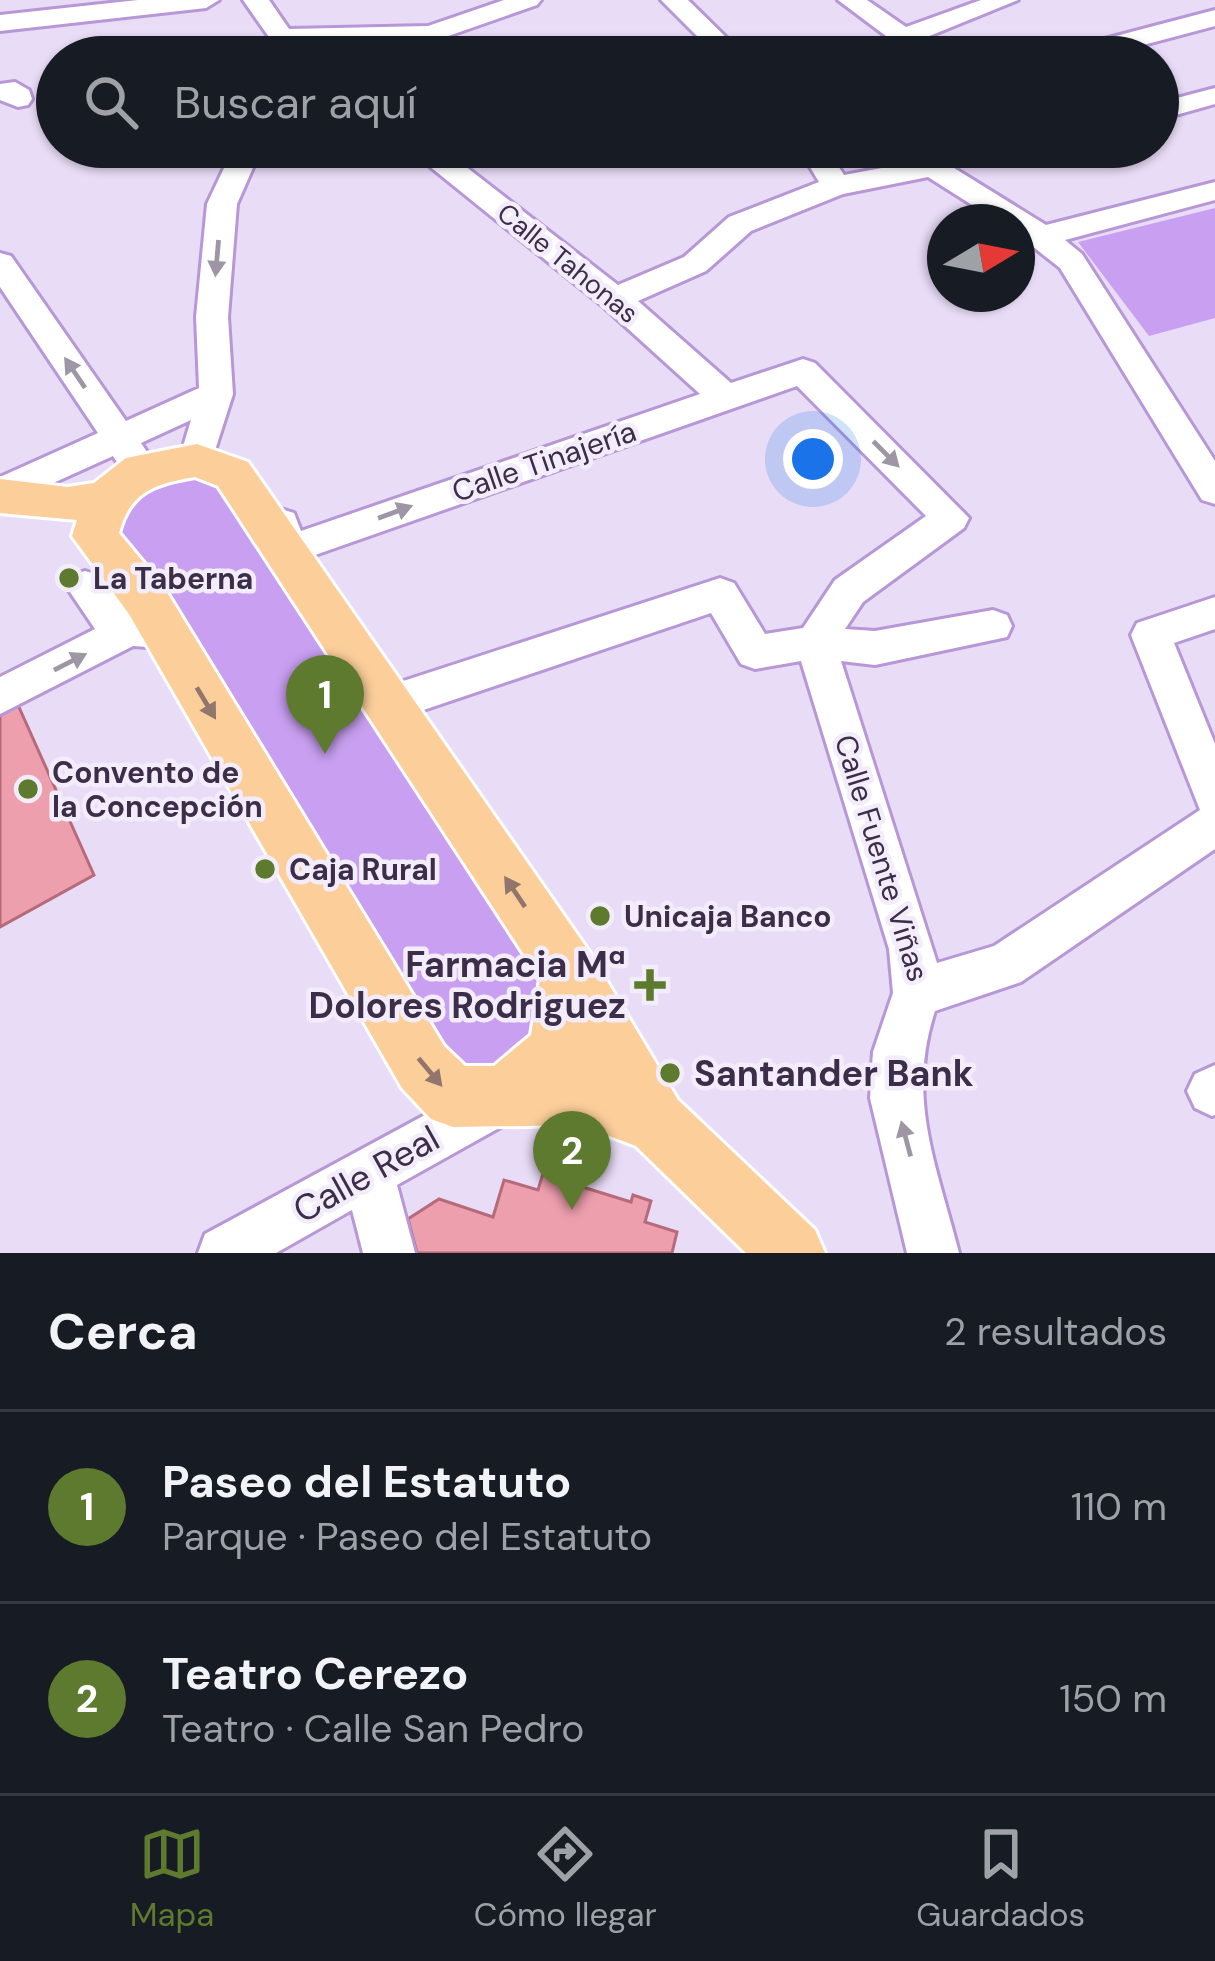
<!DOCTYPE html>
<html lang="es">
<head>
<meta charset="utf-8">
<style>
	:root { --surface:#171b24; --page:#20242c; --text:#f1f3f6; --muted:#9ea1a6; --line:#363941; --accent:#5d7a2f }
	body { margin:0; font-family:"DM Sans",sans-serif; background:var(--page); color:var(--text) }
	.compass { position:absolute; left:927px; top:204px; width:108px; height:108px; border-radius:50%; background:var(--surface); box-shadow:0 3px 9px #0004; rotate:80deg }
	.you { position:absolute; left:813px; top:459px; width:42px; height:42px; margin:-30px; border:9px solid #fff; border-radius:50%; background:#1a73e8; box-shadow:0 0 0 18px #1a73e833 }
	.badge { display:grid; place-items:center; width:78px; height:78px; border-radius:50%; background:var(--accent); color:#fff; font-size:39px; font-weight:700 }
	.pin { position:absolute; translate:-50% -99px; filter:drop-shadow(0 3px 6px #0008) }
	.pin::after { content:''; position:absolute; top:63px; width:42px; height:36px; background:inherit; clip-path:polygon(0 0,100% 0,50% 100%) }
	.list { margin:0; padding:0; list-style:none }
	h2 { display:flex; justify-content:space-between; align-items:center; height:156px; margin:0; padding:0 48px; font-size:51px }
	h2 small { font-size:39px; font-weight:400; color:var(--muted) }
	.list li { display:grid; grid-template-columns:78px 1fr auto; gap:36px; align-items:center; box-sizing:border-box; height:192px; padding:0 48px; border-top:3px solid var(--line) }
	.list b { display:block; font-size:45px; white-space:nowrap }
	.list p { margin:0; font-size:39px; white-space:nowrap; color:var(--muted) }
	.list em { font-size:39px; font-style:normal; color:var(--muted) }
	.icon { flex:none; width:66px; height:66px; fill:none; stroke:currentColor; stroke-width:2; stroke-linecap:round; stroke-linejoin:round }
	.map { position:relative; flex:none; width:1215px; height:1253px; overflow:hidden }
	.search { position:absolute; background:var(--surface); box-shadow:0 3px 9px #0004; left:36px; right:36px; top:36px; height:132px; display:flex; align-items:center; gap:30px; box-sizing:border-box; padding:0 42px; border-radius:66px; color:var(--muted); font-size:45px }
	.sheet { height:540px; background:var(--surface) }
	nav { display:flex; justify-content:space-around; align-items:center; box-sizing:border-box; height:168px; border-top:3px solid var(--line); background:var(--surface); font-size:33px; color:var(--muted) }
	nav a { display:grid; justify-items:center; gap:6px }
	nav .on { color:var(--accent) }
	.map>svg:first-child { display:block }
	.green { fill:#c99ff1 }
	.building { fill:#ee9fae; stroke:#b66b7a; stroke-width:3 }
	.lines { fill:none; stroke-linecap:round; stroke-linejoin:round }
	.minor-casing { stroke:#b797d6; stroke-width:6 }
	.major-casing { stroke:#fff; stroke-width:6 }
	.minor { fill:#fff; fill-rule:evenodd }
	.major { fill:#fbce9a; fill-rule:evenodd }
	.oneway { fill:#9e96a4 }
	.oneway2 { fill:#92766d }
	.poi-dot { fill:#5d7a2f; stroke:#f3ecfa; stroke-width:4.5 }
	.labels { text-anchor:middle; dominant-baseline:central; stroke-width:9; stroke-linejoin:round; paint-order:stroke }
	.far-street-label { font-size:27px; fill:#3c2e48; stroke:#f3ecfa }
	.street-label { font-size:30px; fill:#3c2e48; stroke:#f3ecfa }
	.poi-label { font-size:30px; font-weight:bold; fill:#3c2e48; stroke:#f3ecfa; text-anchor:start }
	.near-poi-label { font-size:36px; font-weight:bold; fill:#3c2e48; stroke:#f3ecfa; text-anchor:end }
	.near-street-label { font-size:36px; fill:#3c2e48; stroke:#f3ecfa }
</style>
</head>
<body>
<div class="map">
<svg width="1215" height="1253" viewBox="0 0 1215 1253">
	<rect width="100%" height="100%" fill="#e9dcf7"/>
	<!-- green -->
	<path class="green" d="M1215,208V318L1149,336L1078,242Z
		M192,472L219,484L553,979L548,1032L477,1079L438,1064L111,530L127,494Z"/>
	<!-- building -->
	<path class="building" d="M14,696L94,875L0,927V703Z
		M545,1167L562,1173L560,1180L631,1202L633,1195L651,1201L645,1222L677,1232L672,1253H417L408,1219L439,1199L493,1217L504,1180L538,1190Z"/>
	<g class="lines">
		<defs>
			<path id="minor" d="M138,0H219L206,8L0,31V15Z
				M243,0H269L289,29L428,26L504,0H541L537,5L431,42L293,45L290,57H264L269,37Z
				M661,0H688L746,57H718Z
				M838,0H867L906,27L981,0H1018L922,39L944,57H914Z
				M1215,10V26L1098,57H1055L1059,51Z
				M15,82L29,90L32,99L28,105L18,107L0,100V84Z
				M1215,88V104L1158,120V103Z
				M234,147H262L237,204L228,317L233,394L209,469L197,473L185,469L179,460L191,420L141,443L159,470L154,479C131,487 125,474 113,456L0,507V477L98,433L0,287V253L11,256L126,421L199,388L196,317L207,204Z
				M384,147L443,149L618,285L684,257L729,217L819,182L798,147H826L844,175L925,160L951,147H987L954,168L1046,225L1215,182V200L1065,240L1082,254L1215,461V504L1202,500L1060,268L1017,234V222H999L928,177L843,194L751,231L706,271L638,301L731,383L803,359L815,363L969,518L964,528L863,602L845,629L875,631L993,610L1007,615L1012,626L1007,637L875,665L841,661L937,963L994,946L1200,810L1131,635L1137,623L1215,597V629L1174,643L1215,744V849L1021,982L935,1011C906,1099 937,1166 959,1253H907L870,1098L873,1052L893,993L889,949L801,661L755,669L741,664L711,613L388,722L374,716L368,704L374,692L388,686L720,578L734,583L765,634L803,628L835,580L926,516L797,386L298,561L285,566L272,561L263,523L268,513L281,509L294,513L301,531L700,394L604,307L423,161L388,153Z
				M85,571L98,575L128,614L177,620L183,632L177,644L163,648L133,646L0,714V677L95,629L66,586L72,575Z
				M1215,1065V1115L1212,1116L1195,1108L1187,1091L1195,1074Z
				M497,1076L515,1083L522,1101L515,1119L397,1185L415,1253H363L352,1210L276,1253H198L205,1234Z"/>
			<path id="major" d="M197,444L248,462L590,953L678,1100L815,1230L825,1253H746L636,1146L580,1125L453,1127L431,1119L402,1088L129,614L72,536L77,520L0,513V479L68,487L94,483L126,458ZM195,477L218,486L540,979L531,1035L494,1066H465L444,1046L163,586L119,533C130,491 155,484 195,477Z"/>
		</defs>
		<!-- minor casing -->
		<use href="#minor" class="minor-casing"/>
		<!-- major casing -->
		<use href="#major" class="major-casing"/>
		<!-- minor -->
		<use href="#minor" class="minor"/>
		<!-- major -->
		<use href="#major" class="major"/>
	</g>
	<!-- one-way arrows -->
	<defs><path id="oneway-solid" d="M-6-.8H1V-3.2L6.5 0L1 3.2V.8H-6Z" transform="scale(3)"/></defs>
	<g class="oneway">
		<use href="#oneway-solid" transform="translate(217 258) rotate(95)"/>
		<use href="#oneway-solid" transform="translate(75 373) rotate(-124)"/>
		<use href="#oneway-solid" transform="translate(886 454) rotate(45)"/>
		<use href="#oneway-solid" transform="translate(395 512) rotate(-20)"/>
		<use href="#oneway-solid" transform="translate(70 662) rotate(-27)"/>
		<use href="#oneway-solid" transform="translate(906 1139) rotate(-105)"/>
	</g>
	<g class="oneway2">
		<use href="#oneway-solid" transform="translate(206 703) rotate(59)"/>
		<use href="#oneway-solid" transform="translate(515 892) rotate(-124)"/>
		<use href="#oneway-solid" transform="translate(430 1072) rotate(50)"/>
	</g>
	<!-- markers -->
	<g class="poi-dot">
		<circle cx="69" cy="578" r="12"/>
		<circle cx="28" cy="789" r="12"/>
		<circle cx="265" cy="869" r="12"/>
		<circle cx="600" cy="916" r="12"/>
		<path d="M644 967h12v12h12v12h-12v12h-12v-12h-12v-12h12z"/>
		<circle cx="670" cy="1073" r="12"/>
	</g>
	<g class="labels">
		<!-- far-street labels -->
		<g class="far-street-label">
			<text transform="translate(568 263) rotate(39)">Calle Tahonas</text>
		</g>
		<!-- street labels -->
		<g class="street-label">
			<text transform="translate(544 461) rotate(-19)">Calle Tinajería</text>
			<text transform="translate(882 858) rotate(73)">Calle Fuente Viñas</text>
		</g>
		<!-- poi labels -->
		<g class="poi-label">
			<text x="93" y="578">La Taberna</text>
			<text x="52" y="772">Convento de<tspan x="52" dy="34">la Concepción</tspan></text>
			<text x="289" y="869">Caja Rural</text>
			<text x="624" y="916">Unicaja Banco</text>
		</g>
		<!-- near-poi labels -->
		<g class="near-poi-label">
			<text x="626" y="964">Farmacia Mª<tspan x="626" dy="41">Dolores Rodriguez</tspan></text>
			<text x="694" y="1073" text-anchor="start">Santander Bank</text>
		</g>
		<!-- near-street labels -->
		<g class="near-street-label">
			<text transform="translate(366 1174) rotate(-29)">Calle Real</text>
		</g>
	</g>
</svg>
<svg class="compass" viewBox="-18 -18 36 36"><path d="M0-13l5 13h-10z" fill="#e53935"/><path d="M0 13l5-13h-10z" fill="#9ea1a6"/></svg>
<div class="you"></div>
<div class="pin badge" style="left:325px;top:754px">1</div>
<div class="pin badge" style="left:572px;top:1210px">2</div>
<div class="search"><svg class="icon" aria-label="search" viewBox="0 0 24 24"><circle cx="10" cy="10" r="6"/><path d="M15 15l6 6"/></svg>Buscar aquí</div>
</div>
<section class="sheet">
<h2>Cerca<small>2 resultados</small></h2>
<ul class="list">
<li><span class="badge">1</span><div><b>Paseo del Estatuto</b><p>Parque · Paseo del Estatuto</p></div><em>110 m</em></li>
<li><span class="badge">2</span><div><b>Teatro Cerezo</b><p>Teatro · Calle San Pedro</p></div><em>150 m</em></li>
</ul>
</section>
<nav>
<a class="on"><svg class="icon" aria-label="map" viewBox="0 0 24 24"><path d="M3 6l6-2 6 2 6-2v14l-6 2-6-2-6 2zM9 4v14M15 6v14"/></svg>Mapa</a>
<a><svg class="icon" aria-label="directions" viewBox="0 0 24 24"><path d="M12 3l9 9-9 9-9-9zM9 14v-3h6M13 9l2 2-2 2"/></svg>Cómo llegar</a>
<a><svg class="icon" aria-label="saved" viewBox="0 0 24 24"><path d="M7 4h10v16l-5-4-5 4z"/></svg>Guardados</a>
</nav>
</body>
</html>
